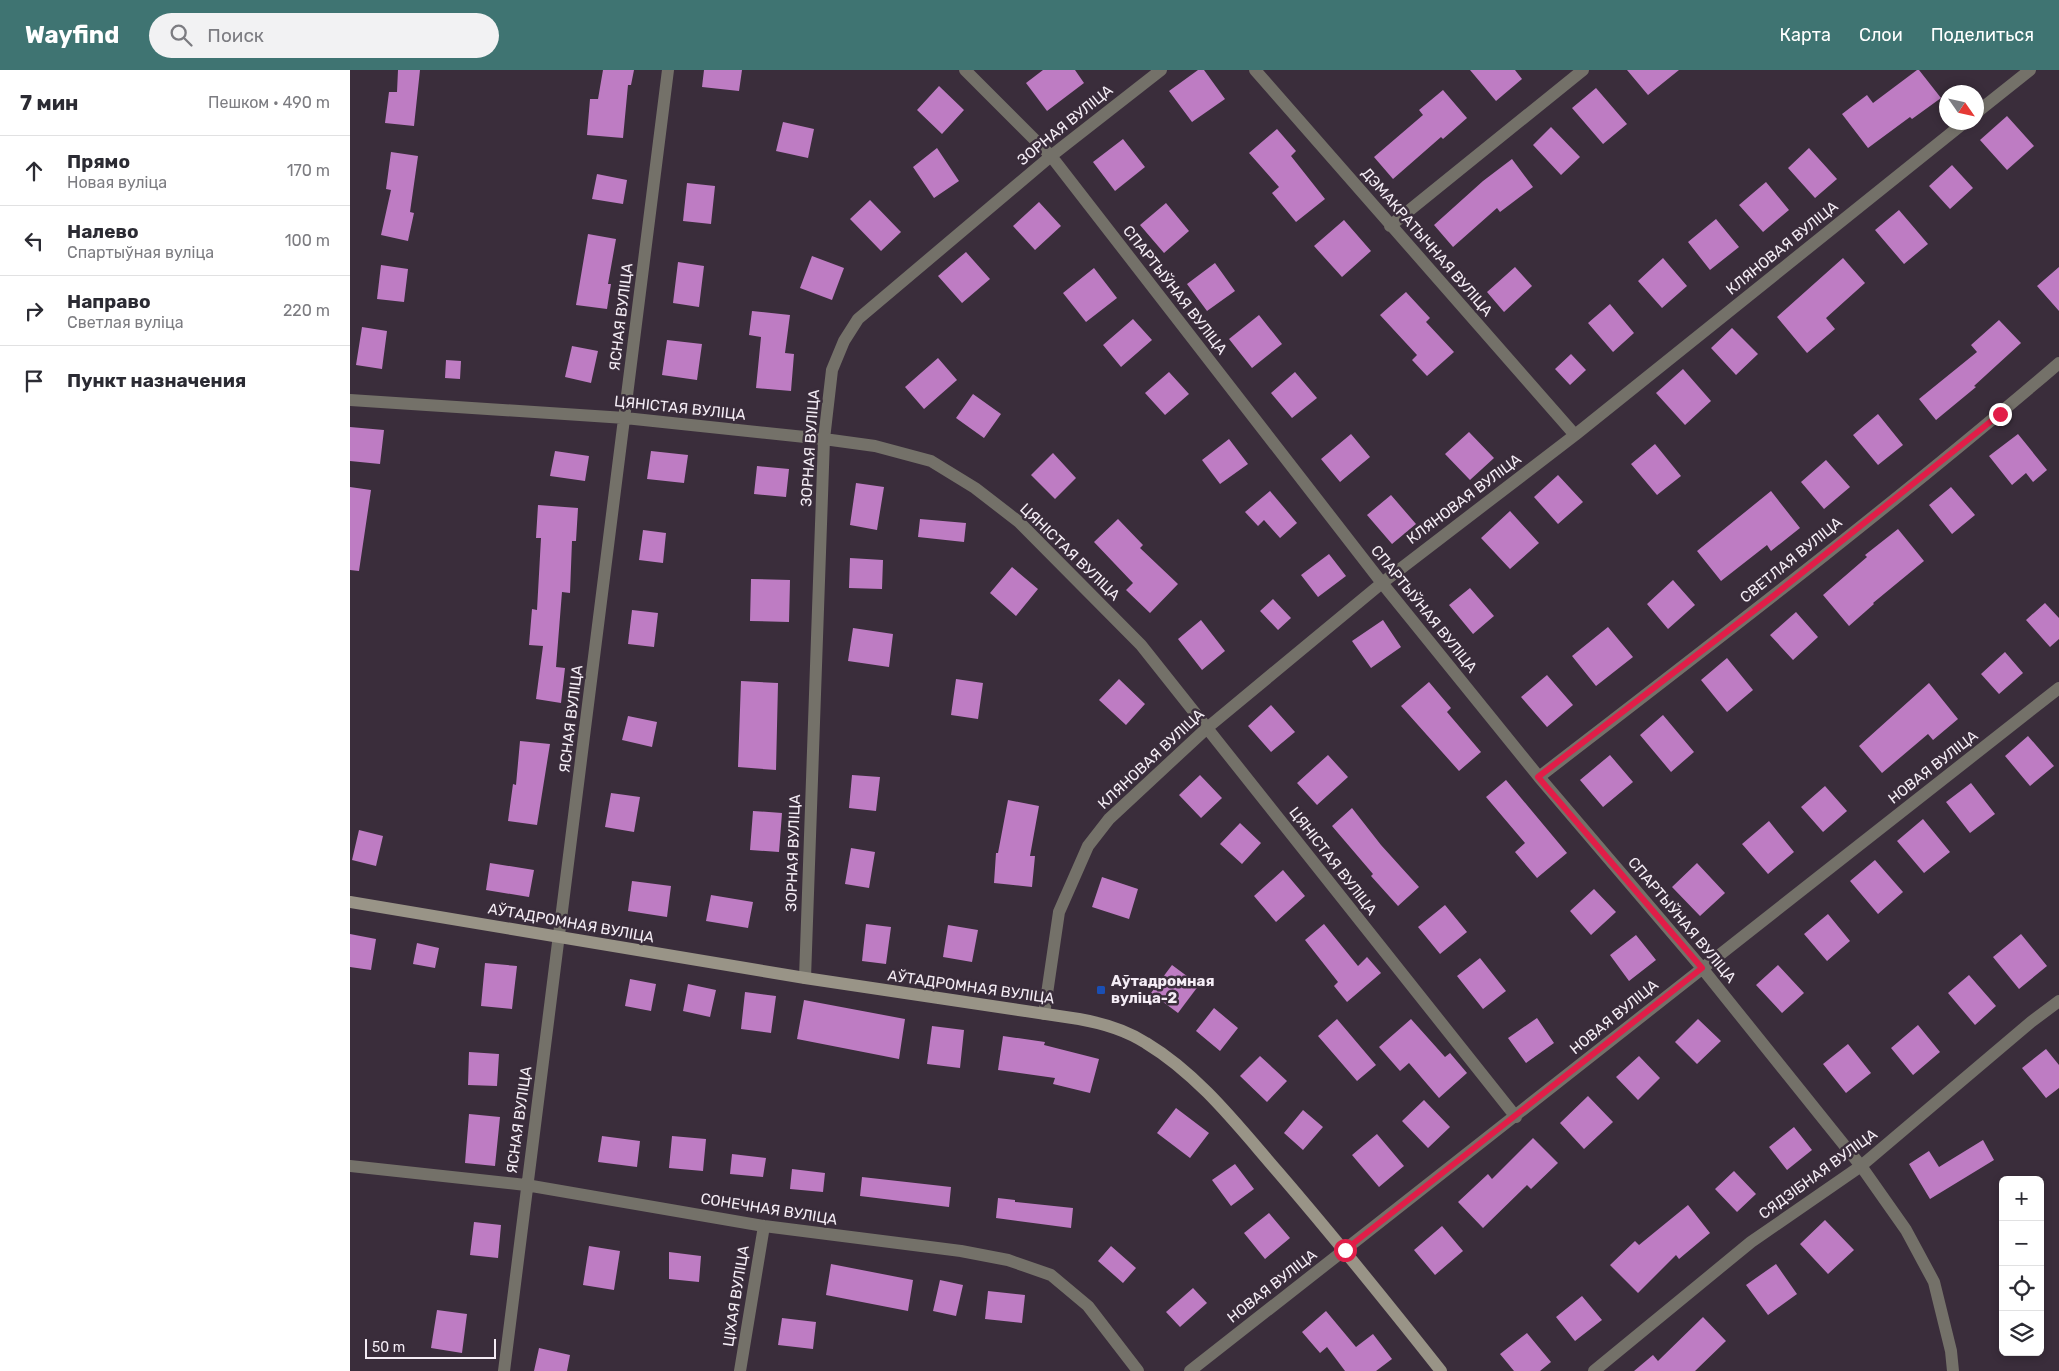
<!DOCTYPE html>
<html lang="ru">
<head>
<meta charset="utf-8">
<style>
	:root { --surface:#fff; --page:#f2f2f3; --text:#2b2b33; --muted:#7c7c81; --line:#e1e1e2; --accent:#3f7472 }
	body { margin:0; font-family:Rubik,sans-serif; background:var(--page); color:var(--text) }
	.controls { position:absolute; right:15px; bottom:15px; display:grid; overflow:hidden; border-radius:8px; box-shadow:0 2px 8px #0003 }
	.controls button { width:45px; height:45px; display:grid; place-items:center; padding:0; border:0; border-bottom:1px solid var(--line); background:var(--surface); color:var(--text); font:25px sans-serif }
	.compass { position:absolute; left:1589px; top:15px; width:45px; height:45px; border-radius:50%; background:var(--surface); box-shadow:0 2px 8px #0003; rotate:124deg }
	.scale { position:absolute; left:15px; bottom:12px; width:131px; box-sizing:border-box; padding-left:5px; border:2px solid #f4ecf5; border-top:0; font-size:14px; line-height:18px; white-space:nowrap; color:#f4ecf5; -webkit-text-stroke:4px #3a2d3b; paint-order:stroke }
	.stop { position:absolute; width:15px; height:15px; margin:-11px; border:4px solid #e11d48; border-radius:50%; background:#fff }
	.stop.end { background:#e11d48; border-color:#fff; box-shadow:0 1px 5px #0008 }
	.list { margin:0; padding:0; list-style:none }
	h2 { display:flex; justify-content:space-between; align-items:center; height:65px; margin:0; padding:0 20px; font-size:21px }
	h2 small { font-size:16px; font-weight:400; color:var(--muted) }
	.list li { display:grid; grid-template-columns:32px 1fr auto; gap:15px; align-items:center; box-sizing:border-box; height:70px; padding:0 20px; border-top:1px solid var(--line) }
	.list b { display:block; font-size:19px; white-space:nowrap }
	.list p { margin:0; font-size:16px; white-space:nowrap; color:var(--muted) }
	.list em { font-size:16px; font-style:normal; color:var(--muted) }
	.icon { flex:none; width:28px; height:28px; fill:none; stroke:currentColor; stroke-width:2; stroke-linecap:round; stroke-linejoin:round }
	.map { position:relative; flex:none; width:1709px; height:1301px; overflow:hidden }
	header { display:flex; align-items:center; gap:30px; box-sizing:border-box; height:70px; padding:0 25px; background:var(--accent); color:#fff }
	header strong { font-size:24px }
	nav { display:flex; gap:28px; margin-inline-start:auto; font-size:18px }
	.search { width:350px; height:45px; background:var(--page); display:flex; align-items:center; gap:12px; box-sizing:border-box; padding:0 18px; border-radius:28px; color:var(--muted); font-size:19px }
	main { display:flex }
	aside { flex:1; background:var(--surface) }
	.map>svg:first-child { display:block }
	.building { fill:#be7cc3 }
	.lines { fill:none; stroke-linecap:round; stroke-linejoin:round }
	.street { stroke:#747169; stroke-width:12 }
	.secondary { stroke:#999487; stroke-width:12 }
	.route { stroke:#e11d48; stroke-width:6 }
	.transit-dot { fill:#1a4fb4; stroke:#3a2d3b; stroke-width:2 }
	.labels { text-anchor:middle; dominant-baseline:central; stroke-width:5; stroke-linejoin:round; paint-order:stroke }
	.street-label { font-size:15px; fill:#f4ecf5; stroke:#3a2d3b }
	.poi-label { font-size:15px; font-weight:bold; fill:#f4ecf5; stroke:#3a2d3b; text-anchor:start }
</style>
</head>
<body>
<header>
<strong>Wayfind</strong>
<div class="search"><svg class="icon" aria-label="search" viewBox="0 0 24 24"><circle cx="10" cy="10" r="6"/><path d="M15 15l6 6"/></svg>Поиск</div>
<nav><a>Карта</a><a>Слои</a><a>Поделиться</a></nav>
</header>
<main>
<aside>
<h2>7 мин<small>Пешком · 490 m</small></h2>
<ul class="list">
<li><svg class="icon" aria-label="ahead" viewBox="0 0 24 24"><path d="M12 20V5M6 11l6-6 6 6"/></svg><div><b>Прямо</b><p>Новая вуліца</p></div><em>170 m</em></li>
<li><svg class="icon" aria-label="left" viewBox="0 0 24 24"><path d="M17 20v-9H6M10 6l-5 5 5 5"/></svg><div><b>Налево</b><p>Спартыўная вуліца</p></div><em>100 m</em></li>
<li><svg class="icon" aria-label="right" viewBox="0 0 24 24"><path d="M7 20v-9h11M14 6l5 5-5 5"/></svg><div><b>Направо</b><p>Светлая вуліца</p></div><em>220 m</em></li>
<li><svg class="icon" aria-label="arrive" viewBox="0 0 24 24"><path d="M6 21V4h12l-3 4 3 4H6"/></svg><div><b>Пункт назначения</b></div></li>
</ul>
</aside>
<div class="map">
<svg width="1709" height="1301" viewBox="0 0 1709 1301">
	<rect width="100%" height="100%" fill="#3a2d3b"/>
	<!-- building -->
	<path class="building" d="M48,0H70L64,56L35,53L39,22H47Z
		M253,0H284L281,15H278L273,68L237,65L240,29H248Z
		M354,0H392L389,21L352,17Z
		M693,0H725L734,13L697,41L676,13Z
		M848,0H854L875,29L842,52L819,21Z
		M1120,0H1165L1172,9L1146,31Z
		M1277,0H1329L1298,25Z
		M1567,0H1569L1591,28L1562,49L1560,47L1518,78L1492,44L1517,25L1523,33Z
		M589,16L614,40L592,64L567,40Z
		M1246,18L1277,54L1253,74L1222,38Z
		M1093,20L1117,48L1093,69L1091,67L1043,109L1024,87L1073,45L1069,40Z
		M1657,46L1684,76L1657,100L1630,70Z
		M433,52L464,59L458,88L426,81Z
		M1201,57L1230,87L1211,105L1183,75Z
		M927,59L946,81L941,86L975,129L946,152L922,123L929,117L899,83Z
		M773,69L795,97L765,121L743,92Z
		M587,78L609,111L584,128L563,97Z
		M1459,78L1487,109L1465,128L1438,98Z
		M41,82L68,86L60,142L64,143L58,171L31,165L41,120L36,119Z
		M1162,89L1183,117L1150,142L1147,138L1103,177L1084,155L1133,111Z
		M1602,95L1623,118L1600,139L1579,116Z
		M247,104L277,110L273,134L242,129Z
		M1416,112L1439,140L1413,162L1389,135Z
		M337,113L365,116L361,154L333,151Z
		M520,130L551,162L531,181L500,149Z
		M689,132L711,156L685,180L663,156Z
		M816,133L839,161L814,183L790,155Z
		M1549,140L1578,174L1554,194L1525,160Z
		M1366,149L1389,177L1360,200L1338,172Z
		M994,150L1021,181L992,207L964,176Z
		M238,164L266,169L258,214H261L257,239L226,235Z
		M616,182L640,209L612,233L588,206Z
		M462,186L494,198L482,230L450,218Z
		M1313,188L1337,216L1312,238L1288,211Z
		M1493,188L1515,213L1476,248L1485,259L1457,283L1427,247Z
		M328,192L354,196L349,237L323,233Z
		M865,193L885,221L857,241L837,214Z
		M31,195L58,199L54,232L27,229Z
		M1165,197L1182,216L1154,242L1137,222Z
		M1709,197V241L1687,216Z
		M744,198L767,228L736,252L713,223Z
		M1056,222L1080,248L1076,252L1104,282L1077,306L1062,290L1067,285L1030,245Z
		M1260,234L1284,263L1263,282L1238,253Z
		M402,241L440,245L435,283L444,284L441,321L406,318L411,267L399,265Z
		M909,245L932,274L902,298L879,269Z
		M783,249L802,270L771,297L753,275Z
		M1649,250L1671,273L1624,316L1626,317L1586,350L1569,329L1627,282L1621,275Z
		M12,257L37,261L32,299L6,295Z
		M1382,258L1408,284L1386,305L1361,278Z
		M317,270L352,274L347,310L312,305Z
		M222,276L248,281L241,313L215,307Z
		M1221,284L1236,300L1220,315L1205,299Z
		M588,288L607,310L574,339L555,317Z
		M96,290L111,291L110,309L95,308Z
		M1333,299L1361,331L1335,355L1306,323Z
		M819,302L839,324L815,345L795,323Z
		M945,302L967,328L942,348L921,323Z
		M623,324L651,344L634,368L606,348Z
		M1528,344L1553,375L1528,395L1503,365Z
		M0,357L34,360L30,394L0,391Z
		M1119,362L1144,388L1120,410L1095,384Z
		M1001,364L1020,387L990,412L971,389Z
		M1668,364L1697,400L1683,412L1676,403L1662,415L1639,386Z
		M879,369L898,394L870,414L852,390Z
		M1305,374L1331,406L1307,425L1281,394Z
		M205,381L239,386L235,411L200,406Z
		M301,381L338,385L334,413L297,409Z
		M703,383L726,408L705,429L681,405Z
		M1476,390L1500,417L1474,439L1451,412Z
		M407,396L439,399L436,427L404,424Z
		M1208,405L1233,432L1208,454L1184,427Z
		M506,413L534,417L527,460L500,455Z
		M0,417L21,420L9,501L0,500Z
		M1601,417L1625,445L1602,464L1579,435Z
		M920,421L947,453L930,468L914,450L908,456L895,442Z
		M1421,421L1450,458L1421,481L1417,475L1371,511L1347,481Z
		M1041,425L1066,454L1042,474L1017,445Z
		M188,435L228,438L226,471H222L220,523L212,522L206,597L215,598L211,633L186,629L193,576L179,575L182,539L187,540L191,468H186Z
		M1160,441L1189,473L1160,499L1131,468Z
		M570,449L616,453L614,472L568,467Z
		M768,449L793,475L790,478L828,514L800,543L776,520L783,513L744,472Z
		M1548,459L1574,491L1523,533L1524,534L1499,556L1473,525L1517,487L1515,485Z
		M293,460L316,463L313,493L289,490Z
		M979,484L996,506L968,527L951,505Z
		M500,488L533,490L532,519L499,518Z
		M662,497L688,519L666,546L640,523Z
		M401,509L440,510L439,552L400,551Z
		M1323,510L1345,535L1318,559L1297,534Z
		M1120,518L1144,546L1123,564L1099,535Z
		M923,529L941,548L928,560L910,541Z
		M1695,533L1709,548V569L1700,577L1676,550Z
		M282,540L308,543L304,577L278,574Z
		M1446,542L1468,567L1443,590L1420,565Z
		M851,550L875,581L852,600L828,569Z
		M1033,550L1051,577L1021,598L1002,571Z
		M1258,557L1283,587L1246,616L1222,586Z
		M503,558L543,564L539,597L498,591Z
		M1655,582L1673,603L1649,624L1631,604Z
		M1377,588L1403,620L1377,642L1351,610Z
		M1197,605L1223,635L1197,657L1171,627Z
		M606,609L633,613L628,649L601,645Z
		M769,609L795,634L776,655L749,630Z
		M391,611L428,613L426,700L388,697Z
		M1079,612L1101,638L1097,642L1131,682L1109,701L1051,636Z
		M1579,613L1608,649L1583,670L1578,664L1532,703L1509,676Z
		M921,635L945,662L921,682L898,656Z
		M1313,645L1344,682L1321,702L1290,665Z
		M278,646L307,652L302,677L272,670Z
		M1678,666L1704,696L1680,716L1655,686Z
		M170,671L200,674L187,755L158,751L163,714L166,715Z
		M978,685L998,707L967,735L947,713Z
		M1260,685L1283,712L1253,737L1230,710Z
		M502,705L530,707L526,741L499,738Z
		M850,705L872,728L851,748L829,725Z
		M1156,710L1217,783L1187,808L1165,782L1175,773L1136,727Z
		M1621,713L1645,744L1620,763L1596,732Z
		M1475,716L1497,741L1473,762L1451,737Z
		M261,723L290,727L284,762L255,757Z
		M658,730L689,736L680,786H685L682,817L644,813L646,783H648Z
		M1002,738L1031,775L1069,817L1048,836L1021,806L1023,804L982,756Z
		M403,741L432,743L429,782L400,780Z
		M1573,749L1600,782L1574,803L1547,771Z
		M1419,751L1444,782L1418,804L1392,774Z
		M890,753L911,773L892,794L870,774Z
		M9,760L33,766L26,796L2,790Z
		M501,778L525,782L519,818L495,814Z
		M1525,790L1553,822L1528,844L1500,811Z
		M140,793L184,800L179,827L136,820Z
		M1347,793L1375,823L1350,846L1322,817Z
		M933,800L955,826L926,852L904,826Z
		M752,807L788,819L779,849L742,837Z
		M282,811L321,816L317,847L278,841Z
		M1244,819L1266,842L1241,865L1220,841Z
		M361,825L403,832L398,858L356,851Z
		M1095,835L1117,862L1090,884L1068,857Z
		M1478,844L1500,871L1477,891L1454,864Z
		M516,854L541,857L536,894L512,891Z
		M974,854L1008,896L1017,887L1031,903L997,932L984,916L988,912L955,870Z
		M598,855L628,860L622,892L593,887Z
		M0,864L26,869L21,900L0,897Z
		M1671,864L1697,896L1669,919L1643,887Z
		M1286,865L1306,890L1279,911L1260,885Z
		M67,873L89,878L85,898L63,894Z
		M1130,888L1156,921L1133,939L1107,906Z
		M135,893L167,896L162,939L131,936Z
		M822,895L849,915L828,943L801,923Z
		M1428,895L1454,923L1432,943L1406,915Z
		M1619,905L1646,936L1625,955L1598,923Z
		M280,909L306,914L301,941L275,936Z
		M338,914L366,920L360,947L333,941Z
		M395,922L426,926L421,963L391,959Z
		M454,930L555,949L549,989L447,969Z
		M864,938L888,958L870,981L846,961Z
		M1187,948L1204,973L1176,993L1158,968Z
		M987,949L1026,995L1007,1011L968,966Z
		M1061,949L1095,987L1100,983L1117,1003L1089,1028L1059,993L1050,1001L1029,977Z
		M1348,949L1371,971L1347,994L1325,972Z
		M1568,955L1590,982L1563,1005L1541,978Z
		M582,956L614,960L610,998L577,994Z
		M653,966L695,972L694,975L749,989L740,1023L703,1014L705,1008L648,1000Z
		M1498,974L1521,1003L1496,1023L1473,994Z
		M1696,979L1709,995V1018L1696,1028L1672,998Z
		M119,982L149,984L147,1016L118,1015Z
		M910,986L937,1011L917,1032L890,1006Z
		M1289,986L1310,1008L1288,1030L1266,1007Z
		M1238,1026L1263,1052L1234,1079L1210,1053Z
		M1074,1030L1100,1057L1078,1078L1052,1051Z
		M826,1038L859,1063L840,1088L807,1063Z
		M953,1040L973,1057L953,1080L934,1063Z
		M119,1044L150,1047L145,1096L115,1093Z
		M1444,1057L1462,1080L1437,1100L1419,1077Z
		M1027,1064L1054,1096L1029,1117L1002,1085Z
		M252,1066L290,1071L287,1097L248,1092Z
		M322,1066L356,1069L353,1101L319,1098Z
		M1183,1068L1208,1093L1181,1119L1177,1115L1133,1158L1108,1132L1138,1104L1142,1109Z
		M1633,1070L1644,1090L1580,1129L1559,1094L1579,1081L1589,1097Z
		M382,1084L416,1088L413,1107L380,1104Z
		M885,1094L904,1119L881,1136L862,1110Z
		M442,1099L475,1103L473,1122L440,1119Z
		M1384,1101L1406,1124L1387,1142L1365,1119Z
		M512,1107L601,1117L599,1137L510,1126Z
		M648,1128L665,1130V1132L723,1138L721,1158L646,1148Z
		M1338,1135L1360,1163L1329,1189L1326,1185L1288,1223L1260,1195L1285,1171L1289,1175Z
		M919,1143L940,1168L915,1189L894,1163Z
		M1475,1150L1504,1180L1478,1204L1450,1174Z
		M124,1152L151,1155L148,1188L120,1185Z
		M1092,1156L1113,1181L1085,1205L1064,1180Z
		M239,1176L270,1181L264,1220L233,1215Z
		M761,1176L786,1198L773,1213L748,1191Z
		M319,1182L351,1186L349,1212L319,1209Z
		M481,1194L563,1210L558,1241L476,1225Z
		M1426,1194L1447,1224L1418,1245L1396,1215Z
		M590,1210L613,1215L606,1246L583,1241Z
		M843,1218L857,1233L830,1257L816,1242Z
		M638,1221L675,1225L672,1253L635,1249Z
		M1232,1226L1252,1250L1225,1271L1206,1247Z
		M87,1240L117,1244L112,1283L81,1278Z
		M976,1241L1006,1277L1023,1264L1042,1289L1026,1301H995L977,1277L970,1283L952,1262Z
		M1353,1247L1376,1271L1345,1301H1284L1303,1285L1308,1291Z
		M432,1248L466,1252L463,1279L428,1275Z
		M1177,1263L1201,1292L1190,1301H1164L1150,1284Z
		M189,1278L220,1285L217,1301H184Z"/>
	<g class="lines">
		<!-- street -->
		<path class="street" d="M615,0L701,86L1032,513L1189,707L1352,898L1511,1096L1556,1160L1584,1212L1601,1281L1603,1301
			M905,0L1225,365
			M1626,43L1680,0
			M1040,156L1233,0
			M0,330L275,348L474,369L525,376L581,391L625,418L669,452L791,575L1166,1047
			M1189,707C1364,572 1541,437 1709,293
			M455,908L474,369L482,300L494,271L508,249L701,86L811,0
			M694,944L709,842L738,776L759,749L857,658L1032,513L1225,365L1615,52
			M0,1096L176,1115L414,1156L611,1181L658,1190L701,1205L738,1236L788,1301
			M154,1301L318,0
			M390,1301L414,1156
			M840,1301C1130,1074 1419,846 1709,618
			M1244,1301L1401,1172L1511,1096L1681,952L1709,931"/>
		<!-- secondary -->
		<path class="secondary" d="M0,832L455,908L729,949C752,953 776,960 796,973C849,1005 888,1056 928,1102C984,1167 1038,1234 1091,1301"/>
	</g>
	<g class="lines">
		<!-- route -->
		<path class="route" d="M995,1180L1352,898L1188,707L1422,527L1650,344"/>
	</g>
	<!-- markers -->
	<rect class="transit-dot" x="746" y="915" width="10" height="10" rx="2.5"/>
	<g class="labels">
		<!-- street labels -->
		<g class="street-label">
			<text transform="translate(715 55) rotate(-39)">ЗОРНАЯ ВУЛІЦА</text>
			<text transform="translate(1077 172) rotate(49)">ДЭМАКРАТЫЧНАЯ ВУЛІЦА</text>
			<text transform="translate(1432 178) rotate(-39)">КЛЯНОВАЯ ВУЛІЦА</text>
			<text transform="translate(825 220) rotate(52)">СПАРТЫЎНАЯ ВУЛІЦА</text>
			<text transform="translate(271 247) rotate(-83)">ЯСНАЯ ВУЛІЦА</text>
			<text transform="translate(330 338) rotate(6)">ЦЯНІСТАЯ ВУЛІЦА</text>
			<text transform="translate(460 378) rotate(-86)">ЗОРНАЯ ВУЛІЦА</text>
			<text transform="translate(1114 429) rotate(-37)">КЛЯНОВАЯ ВУЛІЦА</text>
			<text transform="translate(720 482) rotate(44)">ЦЯНІСТАЯ ВУЛІЦА</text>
			<text transform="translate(1441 490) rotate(-39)">СВЕТЛАЯ ВУЛІЦА</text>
			<text transform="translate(1074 539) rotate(51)">СПАРТЫЎНАЯ ВУЛІЦА</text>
			<text transform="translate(221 649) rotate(-83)">ЯСНАЯ ВУЛІЦА</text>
			<text transform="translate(801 689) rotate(-43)">КЛЯНОВАЯ ВУЛІЦА</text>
			<text transform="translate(1583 697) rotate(-38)">НОВАЯ ВУЛІЦА</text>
			<text transform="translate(443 783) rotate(-88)">ЗОРНАЯ ВУЛІЦА</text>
			<text transform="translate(983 791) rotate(52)">ЦЯНІСТАЯ ВУЛІЦА</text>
			<text transform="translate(1332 850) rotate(50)">СПАРТЫЎНАЯ ВУЛІЦА</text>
			<text transform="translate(221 853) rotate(10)">АЎТАДРОМНАЯ ВУЛІЦА</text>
			<text transform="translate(621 917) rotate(8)">АЎТАДРОМНАЯ ВУЛІЦА</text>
			<text transform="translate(1264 947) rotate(-39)">НОВАЯ ВУЛІЦА</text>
			<text transform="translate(169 1050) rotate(-82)">ЯСНАЯ ВУЛІЦА</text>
			<text transform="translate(1468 1104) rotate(-36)">СЯДЗІБНАЯ ВУЛІЦА</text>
			<text transform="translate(419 1139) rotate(9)">СОНЕЧНАЯ ВУЛІЦА</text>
			<text transform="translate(922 1216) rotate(-38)">НОВАЯ ВУЛІЦА</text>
			<text transform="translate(386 1226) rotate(-81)">ЦІХАЯ ВУЛІЦА</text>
		</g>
		<!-- poi labels -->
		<g class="poi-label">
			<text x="761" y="911">Аўтадромная<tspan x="761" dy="17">вуліца-2</tspan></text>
		</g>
	</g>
</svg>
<div class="controls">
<button>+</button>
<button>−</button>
<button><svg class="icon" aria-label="locate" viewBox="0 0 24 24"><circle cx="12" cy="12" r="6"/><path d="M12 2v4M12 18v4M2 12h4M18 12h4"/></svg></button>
<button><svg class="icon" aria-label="layers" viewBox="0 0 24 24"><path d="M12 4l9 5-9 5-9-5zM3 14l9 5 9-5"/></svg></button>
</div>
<svg class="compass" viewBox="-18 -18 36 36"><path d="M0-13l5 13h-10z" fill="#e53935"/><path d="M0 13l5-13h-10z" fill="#7c7c81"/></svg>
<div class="scale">50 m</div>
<div class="stop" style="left:995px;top:1180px"></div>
<div class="stop end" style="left:1650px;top:344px"></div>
</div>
</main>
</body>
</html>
